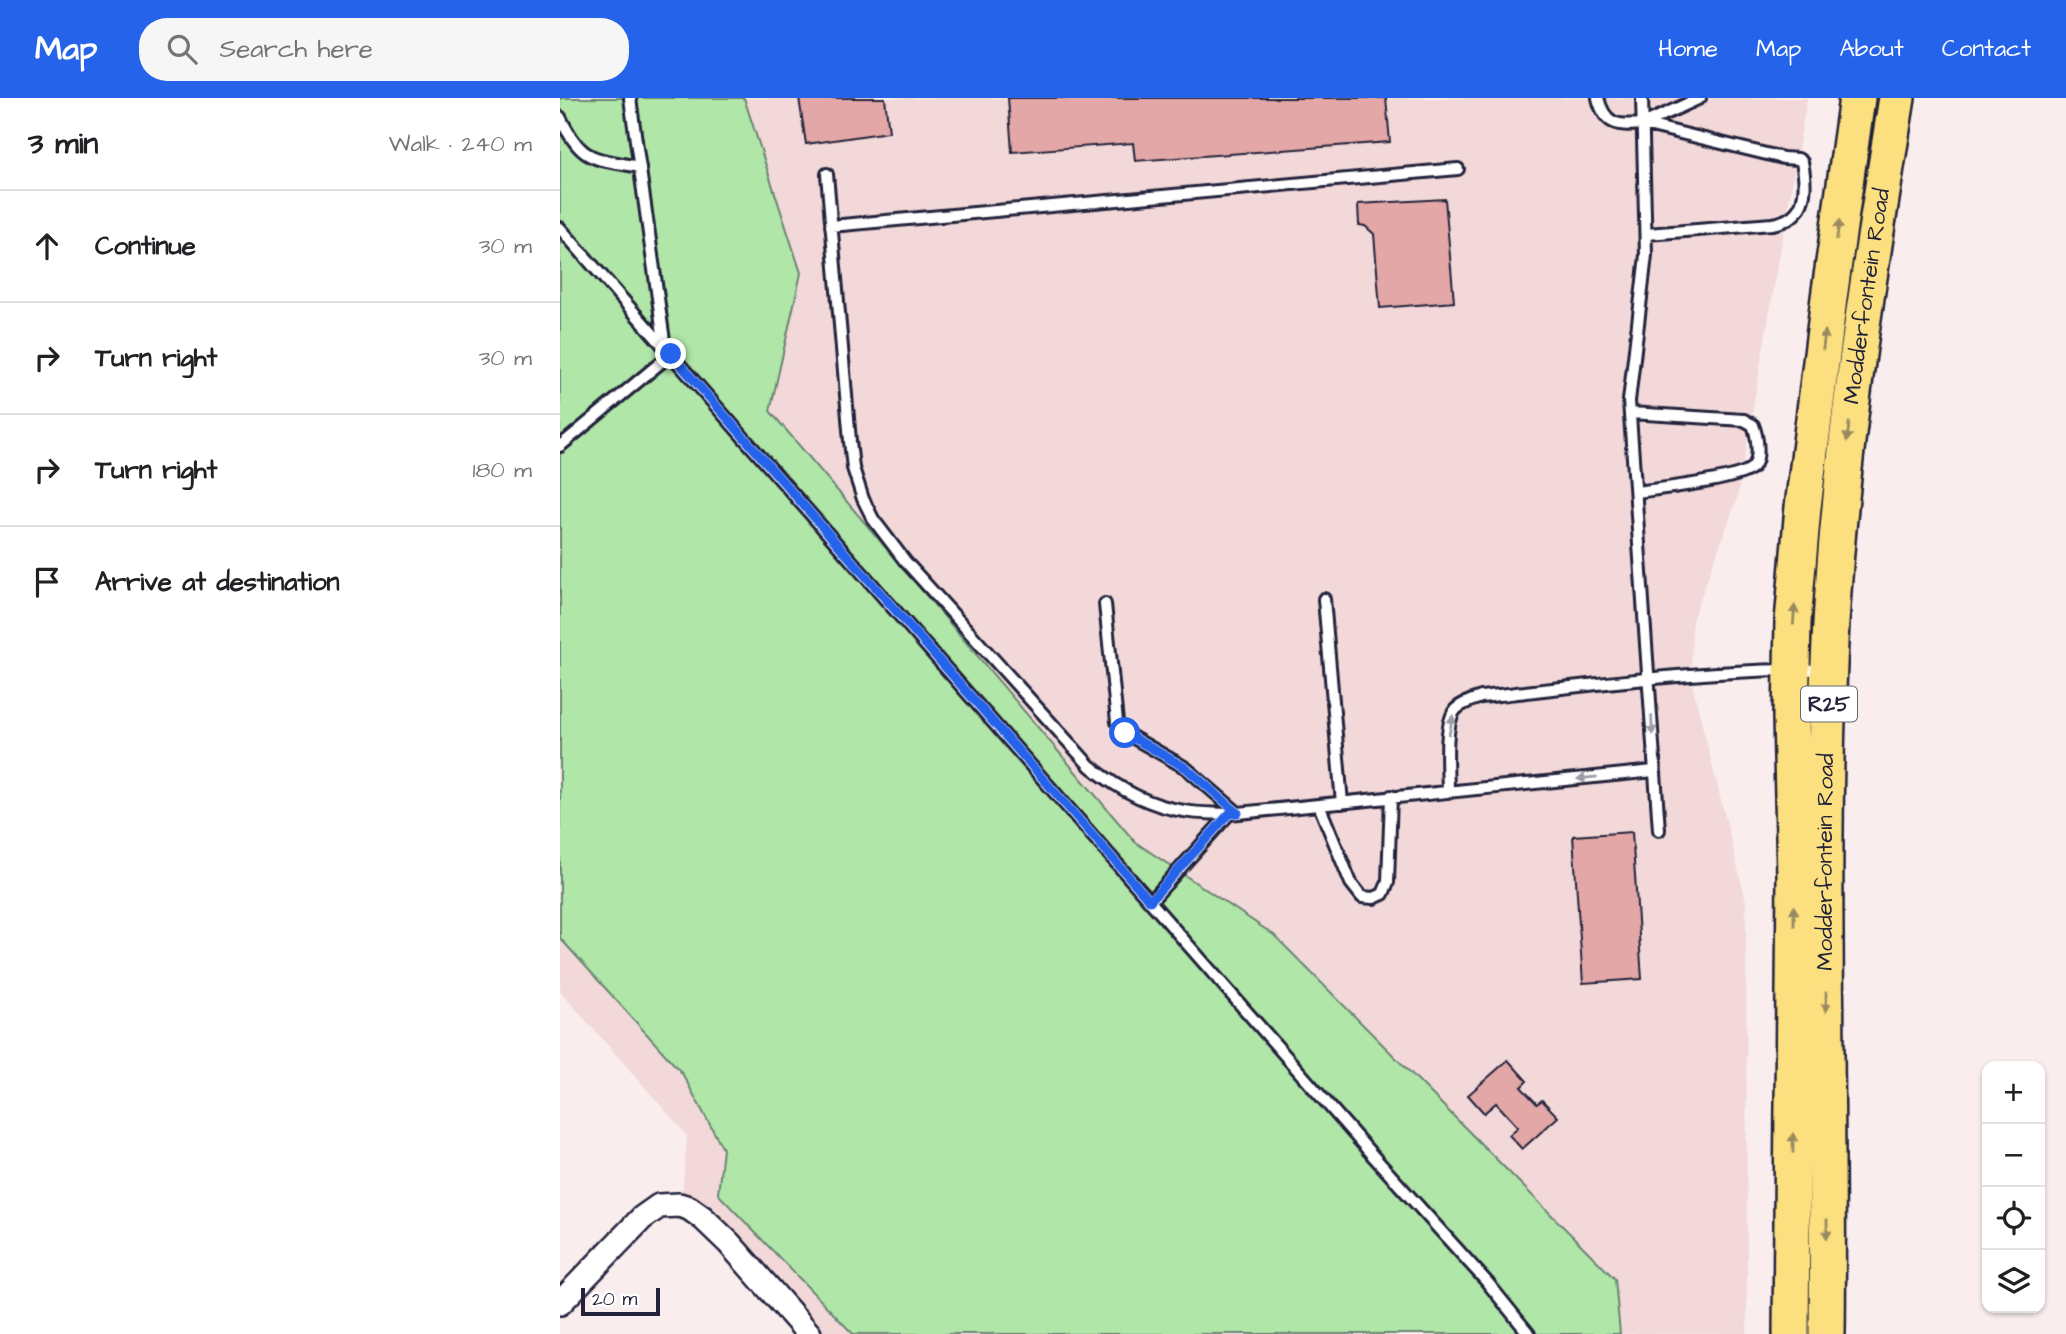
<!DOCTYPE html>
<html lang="en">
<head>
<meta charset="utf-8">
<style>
	:root { --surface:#fff; --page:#f6f6f6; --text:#202124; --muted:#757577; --line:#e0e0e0; --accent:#2563eb }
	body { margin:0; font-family:"Architects Daughter",sans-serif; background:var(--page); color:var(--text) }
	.controls { position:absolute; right:21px; bottom:21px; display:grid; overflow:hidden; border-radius:14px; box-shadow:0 2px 5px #0004 }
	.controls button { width:63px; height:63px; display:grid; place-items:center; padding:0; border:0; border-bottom:2px solid var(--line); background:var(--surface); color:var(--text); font:35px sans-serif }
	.scale { position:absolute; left:21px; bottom:18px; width:79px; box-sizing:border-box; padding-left:7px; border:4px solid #22223b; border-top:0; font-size:19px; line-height:24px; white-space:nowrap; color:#22223b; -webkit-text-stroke:5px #fff; paint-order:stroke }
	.stop { position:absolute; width:21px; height:21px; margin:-16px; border:5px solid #2563eb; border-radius:50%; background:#fff }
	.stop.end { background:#2563eb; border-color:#fff; box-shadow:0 2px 7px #0008 }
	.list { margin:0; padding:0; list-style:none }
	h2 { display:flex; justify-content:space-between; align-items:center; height:91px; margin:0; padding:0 28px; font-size:30px }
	h2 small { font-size:23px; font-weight:400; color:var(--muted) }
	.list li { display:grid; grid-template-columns:46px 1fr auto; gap:21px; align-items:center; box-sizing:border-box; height:112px; padding:0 28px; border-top:2px solid var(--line) }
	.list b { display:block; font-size:26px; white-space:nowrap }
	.list em { font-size:23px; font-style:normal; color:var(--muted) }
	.icon { flex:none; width:38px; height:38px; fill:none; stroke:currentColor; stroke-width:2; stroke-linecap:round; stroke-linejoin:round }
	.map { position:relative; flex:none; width:1506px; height:1236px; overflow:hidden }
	header { display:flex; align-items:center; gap:42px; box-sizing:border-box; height:98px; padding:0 35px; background:var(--accent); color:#fff }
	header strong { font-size:33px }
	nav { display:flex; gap:38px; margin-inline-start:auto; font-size:24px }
	.search { width:490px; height:63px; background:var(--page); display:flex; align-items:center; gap:18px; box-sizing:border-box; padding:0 24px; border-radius:28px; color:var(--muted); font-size:26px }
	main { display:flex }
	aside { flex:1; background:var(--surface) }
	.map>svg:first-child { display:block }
	.built { fill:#f2d8d8 }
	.green { fill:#b0e6a8; stroke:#698472; stroke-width:2 }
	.building { fill:#e2a7a6; stroke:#22223b; stroke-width:2 }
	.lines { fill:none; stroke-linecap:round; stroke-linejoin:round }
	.lane-casing { stroke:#22223b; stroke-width:16 }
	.street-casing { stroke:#22223b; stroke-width:28 }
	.primary-casing { stroke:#22223b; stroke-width:40 }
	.lane { stroke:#fff; stroke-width:10 }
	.street { stroke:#fff; stroke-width:23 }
	.primary { stroke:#fce080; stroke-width:35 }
	.oneway { fill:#9a8a61 }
	.oneway2 { fill:#9c9ca7 }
	.route { stroke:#2563eb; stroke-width:9 }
	.labels { text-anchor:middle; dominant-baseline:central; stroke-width:5; stroke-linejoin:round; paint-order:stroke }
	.shield { fill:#fff; stroke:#646476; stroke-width:2 }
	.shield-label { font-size:21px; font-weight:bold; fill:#22223b }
	.street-label { font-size:23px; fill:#22223b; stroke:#fff }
</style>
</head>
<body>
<header>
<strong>Map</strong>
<div class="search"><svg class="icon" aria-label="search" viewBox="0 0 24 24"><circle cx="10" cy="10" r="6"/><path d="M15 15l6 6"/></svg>Search here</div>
<nav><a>Home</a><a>Map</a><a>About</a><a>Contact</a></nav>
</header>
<main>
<aside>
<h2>3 min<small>Walk · 240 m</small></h2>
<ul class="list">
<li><svg class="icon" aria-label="ahead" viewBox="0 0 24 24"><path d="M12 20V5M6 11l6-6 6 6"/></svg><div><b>Continue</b></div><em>30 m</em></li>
<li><svg class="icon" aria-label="right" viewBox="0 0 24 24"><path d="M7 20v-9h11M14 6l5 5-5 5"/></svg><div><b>Turn right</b></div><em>30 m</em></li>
<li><svg class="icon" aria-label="right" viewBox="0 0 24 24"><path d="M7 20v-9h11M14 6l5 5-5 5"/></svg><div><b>Turn right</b></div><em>180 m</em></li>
<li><svg class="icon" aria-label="arrive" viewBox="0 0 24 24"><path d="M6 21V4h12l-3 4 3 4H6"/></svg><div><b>Arrive at destination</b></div></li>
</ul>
</aside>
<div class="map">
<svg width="1506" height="1236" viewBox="0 0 1506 1236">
	<rect width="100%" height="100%" fill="#f9eded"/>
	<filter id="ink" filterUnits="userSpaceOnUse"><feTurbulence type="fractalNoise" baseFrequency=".0143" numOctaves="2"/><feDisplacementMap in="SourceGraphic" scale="14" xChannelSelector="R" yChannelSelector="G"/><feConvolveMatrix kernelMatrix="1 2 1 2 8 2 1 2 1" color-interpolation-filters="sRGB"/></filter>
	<g filter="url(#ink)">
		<!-- built -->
		<path class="built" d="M0,0H1247L1177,401L1132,522L1131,582L1186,803L1187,1236H253L122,1100L127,1037L0,893Z"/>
		<!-- green -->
		<path class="green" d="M0,0H184L241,175L210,313L575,744L714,837L1055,1181L1060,1236H293L158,1096L163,1051L122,975L0,840Z"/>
		<!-- building -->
		<path class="building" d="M239,0H325L329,34L246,46Z
			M448,0H826L830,44L575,63L573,45L452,54Z
			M885,101L894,204L820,210L814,136L805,128L799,127L798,106Z
			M1072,734L1082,881L1023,885L1013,738Z
			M948,962L967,983L961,989L977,1006L982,1002L998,1019L962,1051L949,1037L958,1029L936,1005L924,1015L908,997Z"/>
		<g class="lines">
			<defs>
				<path id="lane" d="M70,0L105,250
					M1038,0C1045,28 1058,28 1083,26L1223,60L1238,61L1242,64C1248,94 1246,121 1212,126L1087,136
					M1082,0L1086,157L1069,303L1099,732
					M0,19C22,65 33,60 80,69
					M1083,26L1140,0
					M267,76L290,343L293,370L303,401L313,421L345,463L530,668C557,690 589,708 624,713C639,716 654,715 669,716
					M271,128L898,71
					M0,130L814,1059L927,1184L969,1236
					M1070,315L1184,322L1193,327C1197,337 1201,360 1193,369C1181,382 1097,391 1076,394
					M0,348L111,256
					M764,501L782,705
					M545,506L557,624L565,635L626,670L678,715
					M888,694C888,675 883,625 896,611C902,605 912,602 921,599C1034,587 1151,570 1265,572
					M759,707L791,785L802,799L814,800L823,796L828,784L831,698
					M590,804L669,716L1094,673"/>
				<path id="street" d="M0,1205L82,1120L99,1108L119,1107L129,1110L143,1120L169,1145L249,1236"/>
				<g id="primary">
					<path d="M1231,1236L1235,778L1231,619L1233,524L1243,409L1269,200L1297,0"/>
					<path id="s1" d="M1267,1236C1270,999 1258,762 1271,525C1281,349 1309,174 1337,0"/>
				</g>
			</defs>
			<!-- lane casing -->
			<use href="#lane" class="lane-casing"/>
			<!-- street casing -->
			<use href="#street" class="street-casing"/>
			<!-- primary casing -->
			<use href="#primary" class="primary-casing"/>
			<!-- lane -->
			<use href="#lane" class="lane"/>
			<!-- street -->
			<use href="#street" class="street"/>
			<!-- primary -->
			<use href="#primary" class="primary"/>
		</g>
		<!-- one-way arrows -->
		<defs><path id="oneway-solid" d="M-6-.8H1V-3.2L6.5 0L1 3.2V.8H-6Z" transform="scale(1.75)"/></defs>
		<g class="oneway">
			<use href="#oneway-solid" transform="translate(1278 132) rotate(-82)"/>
			<use href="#oneway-solid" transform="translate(1264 242) rotate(-83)"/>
			<use href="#oneway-solid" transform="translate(1288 334) rotate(97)"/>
			<use href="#oneway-solid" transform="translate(1234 517) rotate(-86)"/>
			<use href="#oneway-solid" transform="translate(1234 818) rotate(-90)"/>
			<use href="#oneway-solid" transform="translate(1266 904) rotate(90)"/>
			<use href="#oneway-solid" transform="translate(1233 1045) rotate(-90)"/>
			<use href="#oneway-solid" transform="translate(1267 1131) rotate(90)"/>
		</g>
		<g class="oneway2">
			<use href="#oneway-solid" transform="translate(891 627) rotate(-79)"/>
			<use href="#oneway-solid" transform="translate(1092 627) rotate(87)"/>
			<use href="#oneway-solid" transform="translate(1027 680) rotate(174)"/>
		</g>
	</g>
	<g class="lines" filter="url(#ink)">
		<!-- route -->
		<path class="route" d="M111,256L590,803L669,716L678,715L626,670L565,635"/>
	</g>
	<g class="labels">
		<!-- shield labels -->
		<rect class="shield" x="1241" y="588.5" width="56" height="35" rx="5"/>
		<g class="shield-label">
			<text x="1269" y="606">R25</text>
		</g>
		<!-- street labels -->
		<g class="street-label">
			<text stroke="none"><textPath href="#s1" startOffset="1040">Modderfontein Road</textPath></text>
			<text stroke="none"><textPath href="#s1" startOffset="472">Modderfontein Road</textPath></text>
		</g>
	</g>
</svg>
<div class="controls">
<button>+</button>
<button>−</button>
<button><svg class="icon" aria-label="locate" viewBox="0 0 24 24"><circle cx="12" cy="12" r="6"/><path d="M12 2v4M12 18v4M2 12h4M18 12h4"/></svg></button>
<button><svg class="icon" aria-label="layers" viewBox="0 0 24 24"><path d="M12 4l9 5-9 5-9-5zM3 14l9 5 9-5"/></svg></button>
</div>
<div class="scale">20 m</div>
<div class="stop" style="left:565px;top:635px"></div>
<div class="stop end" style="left:111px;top:256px"></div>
</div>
</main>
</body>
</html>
